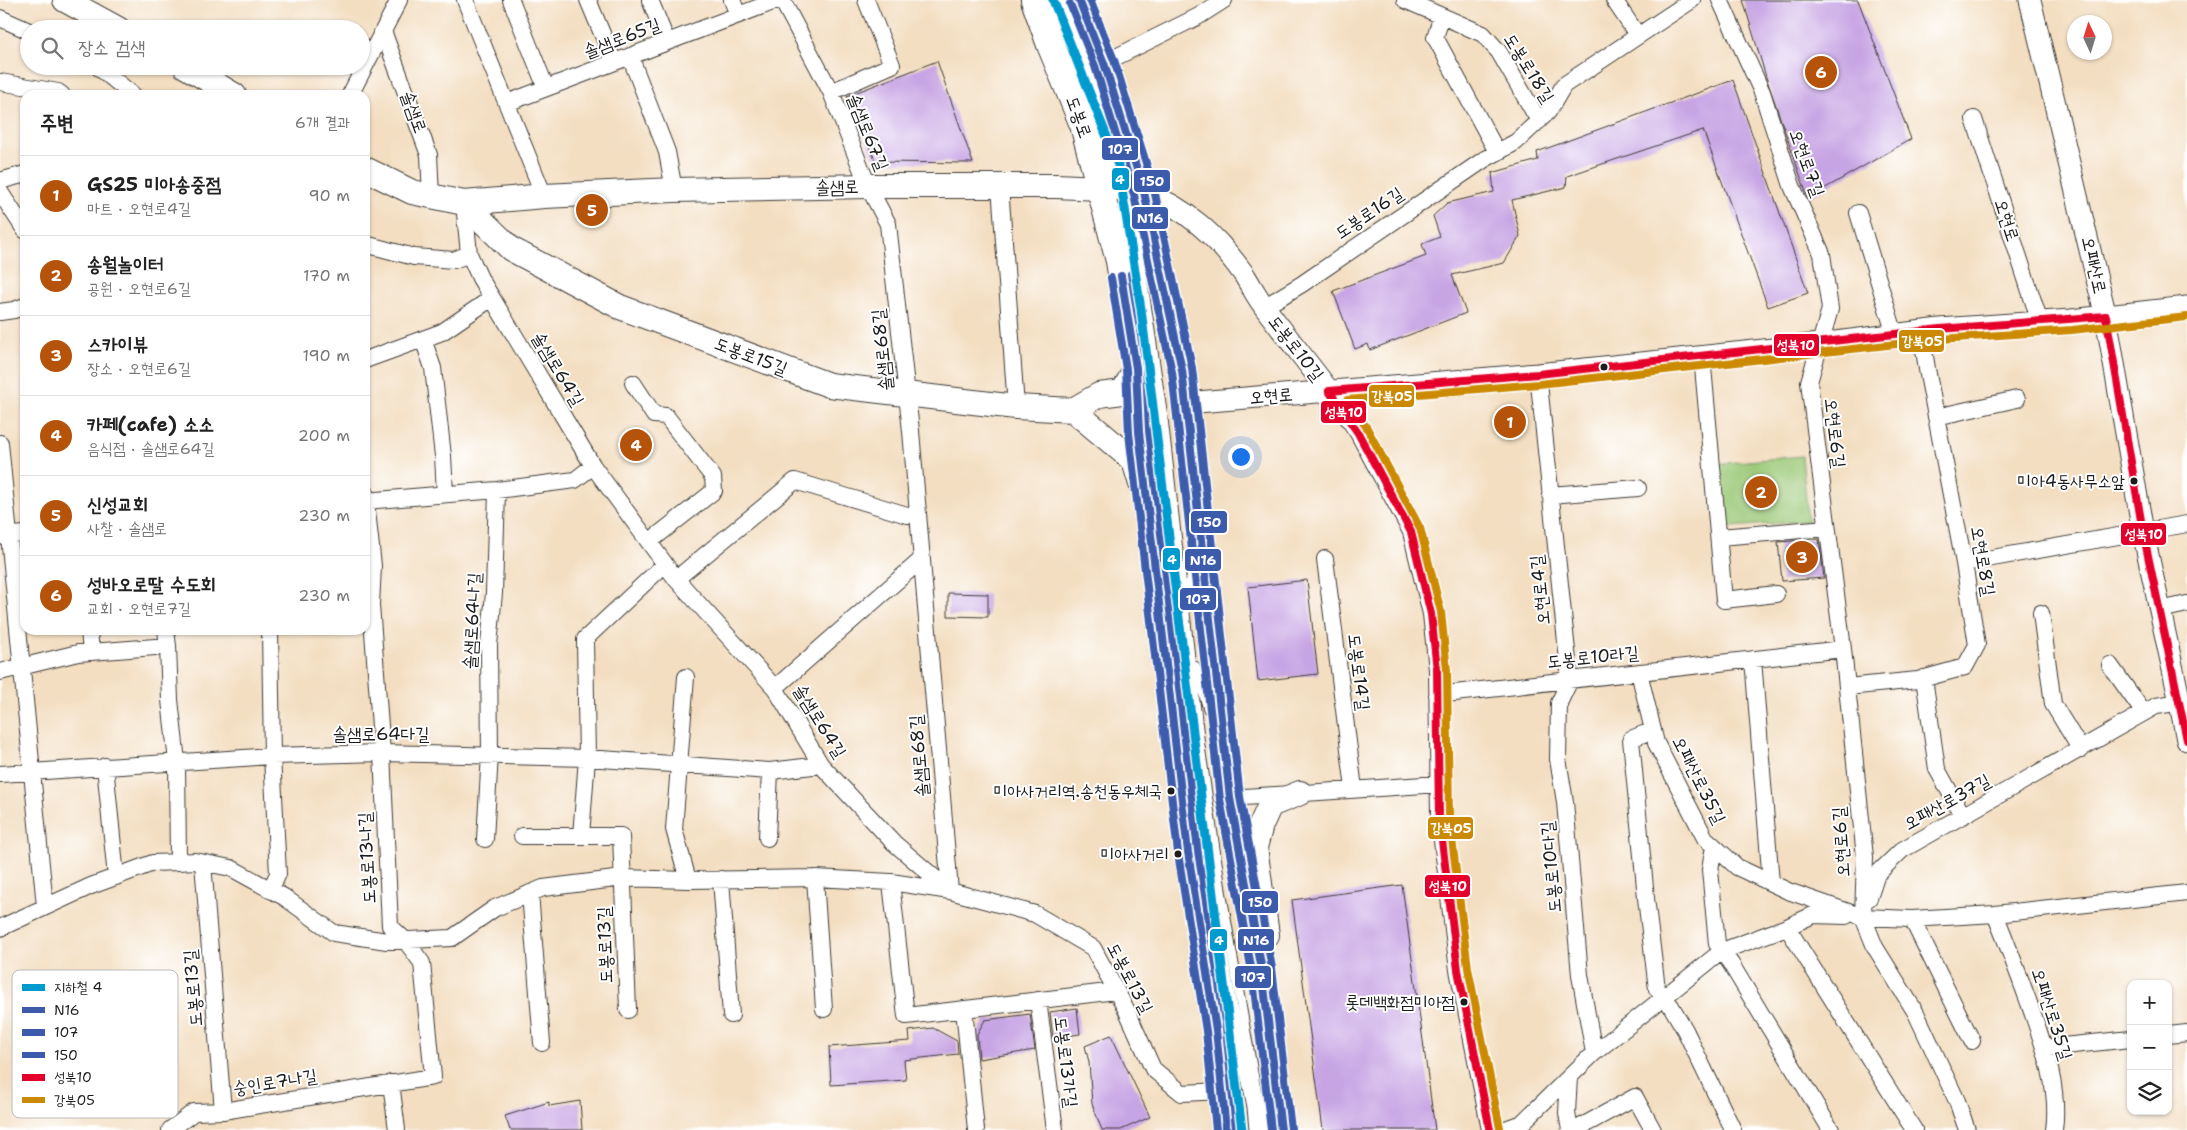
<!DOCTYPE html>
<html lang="ko">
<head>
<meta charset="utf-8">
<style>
	:root { --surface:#fff; --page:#f2f2f2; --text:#222; --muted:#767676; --line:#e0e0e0; --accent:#b45309 }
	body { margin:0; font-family:"Shantell Sans","Poor Story",sans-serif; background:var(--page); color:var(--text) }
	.controls { position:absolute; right:15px; bottom:15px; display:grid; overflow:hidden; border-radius:10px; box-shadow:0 1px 4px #0004 }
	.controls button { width:45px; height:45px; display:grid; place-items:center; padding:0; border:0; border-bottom:1px solid var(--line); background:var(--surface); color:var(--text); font:25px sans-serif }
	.compass { position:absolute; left:2067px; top:15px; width:45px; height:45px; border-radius:50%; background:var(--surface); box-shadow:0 1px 4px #0004; rotate:356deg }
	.you { position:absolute; left:1240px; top:456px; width:18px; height:18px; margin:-12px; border:4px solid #fff; border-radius:50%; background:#1a73e8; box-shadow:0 0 0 8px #1a73e833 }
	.badge { display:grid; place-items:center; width:32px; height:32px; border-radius:50%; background:var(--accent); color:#fff; font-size:16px; font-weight:700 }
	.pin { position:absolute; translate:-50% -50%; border:2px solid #fff; box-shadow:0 1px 5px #0006 }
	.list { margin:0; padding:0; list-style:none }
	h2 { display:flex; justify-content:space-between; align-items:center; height:65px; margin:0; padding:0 20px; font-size:21px }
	h2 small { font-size:16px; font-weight:400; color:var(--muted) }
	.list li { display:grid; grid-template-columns:32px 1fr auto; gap:15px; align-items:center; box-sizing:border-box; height:80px; padding:0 20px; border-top:1px solid var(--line) }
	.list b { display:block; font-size:19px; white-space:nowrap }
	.list p { margin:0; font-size:16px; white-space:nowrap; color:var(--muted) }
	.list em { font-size:16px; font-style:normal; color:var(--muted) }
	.icon { flex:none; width:28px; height:28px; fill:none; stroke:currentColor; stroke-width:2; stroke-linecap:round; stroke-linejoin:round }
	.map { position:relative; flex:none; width:2187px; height:1130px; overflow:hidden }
	.search { position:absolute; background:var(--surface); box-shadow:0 1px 4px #0004; left:20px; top:20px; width:350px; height:55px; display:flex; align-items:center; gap:12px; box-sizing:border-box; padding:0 18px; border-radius:28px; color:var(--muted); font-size:19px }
	.panel { position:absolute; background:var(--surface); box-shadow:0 1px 4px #0004; left:20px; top:90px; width:350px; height:545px; border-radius:15px }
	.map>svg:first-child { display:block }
	.green { fill:#9ac876; stroke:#5b7249 }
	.building { fill:#c7a5e4 }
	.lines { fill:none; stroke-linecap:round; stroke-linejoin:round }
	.service-casing { stroke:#3c3935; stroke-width:11 }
	.minor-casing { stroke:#3c3935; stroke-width:18 }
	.tertiary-casing { stroke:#3c3935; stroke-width:23 }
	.secondary-casing { stroke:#3c3935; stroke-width:26 }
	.primary-casing { stroke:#3c3935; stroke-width:28 }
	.service { stroke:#fff; stroke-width:9 }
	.minor { stroke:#fff; stroke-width:16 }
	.tertiary { stroke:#fff; stroke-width:21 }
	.secondary { stroke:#fff; stroke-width:24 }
	.primary { stroke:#fff; stroke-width:26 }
	.bus-1-casing { stroke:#fff; stroke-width:11 }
	.bus-2-casing { stroke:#fff; stroke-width:11 }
	.bus-3-casing { stroke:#fff; stroke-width:11 }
	.bus-4-casing { stroke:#fff; stroke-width:11 }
	.bus-5-casing { stroke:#fff; stroke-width:11 }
	.bus-1 { stroke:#3d5bab; stroke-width:8 }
	.bus-2 { stroke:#3d5bab; stroke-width:8 }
	.bus-3 { stroke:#3d5bab; stroke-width:8 }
	.bus-4 { stroke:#e4002b; stroke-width:8 }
	.bus-5 { stroke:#cb8a06; stroke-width:8 }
	.metro-1-casing { stroke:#fff; stroke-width:12 }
	.metro-1 { stroke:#009bce; stroke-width:9 }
	.bus-dot { fill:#1c1c1c; stroke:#fff; stroke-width:2 }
	.labels { text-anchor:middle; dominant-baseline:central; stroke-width:4; stroke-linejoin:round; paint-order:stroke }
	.bus-label { font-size:17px; fill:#1c1c1c; stroke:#fff; text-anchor:end }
	.street-label { font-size:18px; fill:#1c1c1c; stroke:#fff }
	.key { fill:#fff; stroke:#bbb; stroke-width:1 }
	.key-label { font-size:14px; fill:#1c1c1c }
	.line-badge { stroke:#fff; stroke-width:2 }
	.badge-label { font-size:14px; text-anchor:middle; font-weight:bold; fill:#fff }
</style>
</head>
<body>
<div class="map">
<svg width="2187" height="1130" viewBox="0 0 2187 1130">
	<rect width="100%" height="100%" fill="#fff"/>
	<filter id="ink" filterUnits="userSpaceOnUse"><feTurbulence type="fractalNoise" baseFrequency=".02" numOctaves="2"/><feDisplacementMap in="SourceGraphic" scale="10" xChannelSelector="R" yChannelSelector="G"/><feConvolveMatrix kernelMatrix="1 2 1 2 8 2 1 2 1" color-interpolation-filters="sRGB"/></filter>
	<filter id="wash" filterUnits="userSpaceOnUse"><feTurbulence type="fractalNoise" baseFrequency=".0096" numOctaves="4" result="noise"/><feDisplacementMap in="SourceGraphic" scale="20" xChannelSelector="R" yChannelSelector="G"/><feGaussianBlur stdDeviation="1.12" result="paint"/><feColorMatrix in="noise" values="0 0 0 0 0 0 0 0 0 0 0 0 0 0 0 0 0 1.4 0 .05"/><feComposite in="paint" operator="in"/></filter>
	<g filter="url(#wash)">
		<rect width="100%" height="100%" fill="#f3dec1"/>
		<!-- green -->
		<path class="green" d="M1802,456L1808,521L1719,528L1715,464Z"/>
		<g id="blocks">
			<!-- building -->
			<path class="building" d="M1743,0H1858L1911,139L1808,198L1766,77Z
				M937,61L973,163L876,162L847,96Z
				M1733,80L1808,293L1768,307L1703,130L1567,176L1566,187L1512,200L1520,236L1504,263L1452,275L1466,313L1370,350L1368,344L1355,349L1333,291L1426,256L1422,244L1440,237L1433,216L1447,203L1494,192L1492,173L1538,160L1537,152Z
				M1819,539L1824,578L1782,581L1778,542Z
				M1307,580L1318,674L1258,681L1248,587Z
				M948,593L988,594V617L948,616Z
				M1402,885L1435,1130H1323L1292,900Z
				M1077,1008L1080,1034L1053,1038L1050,1012Z
				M1030,1014L1035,1050L979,1059L977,1034L985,1020Z
				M933,1028L957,1041L958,1054L904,1060L906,1080L831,1085L829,1047L910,1041L909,1031Z
				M1111,1035L1150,1117L1121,1130H1102L1092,1104L1089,1062L1085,1046Z
				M580,1101L582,1130H510L505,1116L549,1102V1106Z"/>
		</g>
	</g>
	<g filter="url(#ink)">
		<use href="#blocks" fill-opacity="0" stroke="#3c3935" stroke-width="1"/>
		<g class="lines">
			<defs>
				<path id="service" d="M1053,0L1093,118
					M1062,0L1129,190L1163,418L1200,746L1221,890L1263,1130
					M1098,133L1107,163L1111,183
					M1136,286L1145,342
					M1149,377L1203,840L1232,1006L1252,1107L1254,1130
					M1187,603L1193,566
					M1195,666L1208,709"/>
				<path id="minor" d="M465,0L544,196
					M511,0L546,88
					M588,0L614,62
					M650,0L667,42
					M732,0L738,15
					M782,0L831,92L868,186L888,224L911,431L950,891
					M1405,0L1483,34L1499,52L1539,121
					M1614,0L1638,36
					M1720,0L1762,92L1792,186L1822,254L1830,309L1809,382L1843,649L1865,857L1863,917L1875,947L1916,1013L1957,1101L1967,1130
					M1442,16L1435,37L1497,152
					M0,18L29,31
					M383,31L429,155L431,196
					M630,56L667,152L674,190
					M1104,63L1199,16L1224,0
					M97,66L133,95
					M0,82L58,92L62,95
					M831,92L892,65L866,0
					M350,95L399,0
					M507,103L778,0
					M1974,119L2040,322
					M0,181L25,174
					M1000,186L1016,407
					M0,192L25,230
					M464,203L469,254L480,278L593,466L676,579L775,688L821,765L894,843L950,891
					M1858,213L1895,335
					M365,244L414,257L454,260L469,254
					M1264,307L1302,284L1485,159L1516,142L1548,112L1564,85L1692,0
					M0,312L14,310L25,306
					M423,339L433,368L443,456L445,494
					M1702,356L1724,600L1776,594
					M365,360L442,332L492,298
					M1538,374L1570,680L1559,703L1558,759L1565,802L1580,975L1594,1053
					M633,383L654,415L666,416L713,477L714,491L649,542
					M1329,391L1358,433L1411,532L1431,614L1437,670L1439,816L1458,970L1490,1130
					M1936,417L2017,399
					M0,443L45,906
					M1550,495L1638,488
					M365,501L497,490L575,480L593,466
					M0,536L25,534
					M1719,537L1827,528
					M1325,559L1354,789
					M1964,563L2187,524
					M676,579L795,481L907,515L918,514
					M2160,610L2187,604
					M2041,613L2053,704L2081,750
					M89,630L91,652
					M166,630L168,646L170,700L177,762L178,862
					M270,630L272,756L278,874L270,890
					M1753,659L1771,883
					M2110,665L2144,713
					M0,672L78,653L168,646
					M1639,672L1656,743L1705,838L1737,867L1788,891L1863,917L1912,919L1995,914L2187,893
					M686,677L674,829L688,880
					M1924,678L1937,769L1963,816
					M1847,687L1918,680L1965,667L1977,645L1964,563L1927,369L1921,331
					M775,688L922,559
					M1437,695L1843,649
					M1653,730L1631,739L1646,898L1657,989L1671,1006L1685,1030L1733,1130
					M105,766L116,877
					M0,774L272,756L382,753L587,758L770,771L821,765
					M1230,798L1439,784
					M522,836H621L628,1010
					M581,836L587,758L585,639L665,564
					M767,838L770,771
					M485,839L490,754L489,645L494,593L497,490
					M1714,846L1710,870L1717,944L1731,964L1831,1130
					M203,863L223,1111
					M815,878L824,1009
					M721,879L731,1015
					M891,882L906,1016L1116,991
					M530,893L542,1043
					M1869,898L1877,874L1902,850L2156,706L2187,701
					M1995,914C2007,943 2018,973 2029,1003C2043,1044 2060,1086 2054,1130
					M1912,919L1972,1041
					M1787,927L1914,1130
					M0,928L91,886L153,863L178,862L195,861L231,868L284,897L334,933L387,941L452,938L495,908L543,888L623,878L688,880L815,878L891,882L950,891L1035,914L1093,948L1126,1009L1153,1069L1182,1093L1222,1091
					M1038,1000L1055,1130
					M964,1009L976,1130
					M2168,1035L2187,1033
					M2044,1048L2131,1039
					M1569,1077L1567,1113L1570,1130
					M391,1083L397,1130
					M170,1130L194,1112L223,1111L433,1077L422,963L405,940L390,926L382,753L371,605L373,566L365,492
					M1503,1130L1522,1123L1594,1053L1722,951L1787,927L1813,915L1846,916
					M1575,1130L1635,1097L1653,1130"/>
				<path id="tertiary" d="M2030,0L2106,317L2143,532L2178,693L2187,740
					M1144,192C1187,208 1217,237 1243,273C1251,285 1257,298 1266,309C1286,336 1308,363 1329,391
					M1185,403L1538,374L1819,344L1940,329L2071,320L2187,307"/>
				<path id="secondary" d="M65,0L118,29
					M185,66L234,95
					M365,169L412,192L464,203L544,196L674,190L868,186H1056L1121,189L1144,192
					M464,203L511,249L620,307L829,385L1016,407L1073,410
					M1073,410L1134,461L1141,484
					M1073,410L1099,395L1123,392L1136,368
					M1267,935L1255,847L1261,825L1270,805L1300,793"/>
				<path id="primary" d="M1034,0L1050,45L1083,125L1119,261L1136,368L1139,432L1164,655L1188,852L1216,1030L1226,1130
					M1079,0L1104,63L1144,192L1182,370L1192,470L1230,798L1262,970L1281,1130"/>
			</defs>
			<!-- service casing -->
			<use href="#service" class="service-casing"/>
			<!-- minor casing -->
			<use href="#minor" class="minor-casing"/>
			<!-- tertiary casing -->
			<use href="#tertiary" class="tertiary-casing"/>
			<!-- secondary casing -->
			<use href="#secondary" class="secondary-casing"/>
			<!-- primary casing -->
			<use href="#primary" class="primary-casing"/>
			<!-- service -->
			<use href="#service" class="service"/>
			<!-- minor -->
			<use href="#minor" class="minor"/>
			<!-- tertiary -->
			<use href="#tertiary" class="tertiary"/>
			<!-- secondary -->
			<use href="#secondary" class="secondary"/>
			<!-- primary -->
			<use href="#primary" class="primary"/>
			<defs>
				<path id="bus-1" d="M1079,0L1104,63L1144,192L1182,370L1230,798L1262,970L1281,1130
					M1121,276L1136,368L1139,432L1188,852L1216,1030L1226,1130"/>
				<path id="bus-2" d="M1070,4L1095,66L1134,195L1172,372L1220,799L1252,972L1271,1130
					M1111,278L1126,369L1129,433L1178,853L1206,1031L1216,1130"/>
				<path id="bus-3" d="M1090,0L1114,60L1154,189L1192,368L1240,797L1272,968L1291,1129
					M1131,274L1146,366L1149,431L1198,851L1226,1028L1236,1129"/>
				<path id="bus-4" d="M1490,1130L1458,970L1439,816L1437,670L1431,614L1411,532L1358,433L1329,391L1538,374L1940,329L2106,316L2143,532L2187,740"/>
				<path id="bus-5" d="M1500,1128L1468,968L1449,815L1447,670L1441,612L1420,528L1367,428L1347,400L1539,384L1941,339L2072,330L2187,317"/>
			</defs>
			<!-- bus-1 casing -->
			<use href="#bus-1" class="bus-1-casing"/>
			<!-- bus-2 casing -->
			<use href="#bus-2" class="bus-2-casing"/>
			<!-- bus-3 casing -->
			<use href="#bus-3" class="bus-3-casing"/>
			<!-- bus-4 casing -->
			<use href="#bus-4" class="bus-4-casing"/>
			<!-- bus-5 casing -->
			<use href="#bus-5" class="bus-5-casing"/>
			<!-- bus-1 -->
			<use href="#bus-1" class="bus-1"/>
			<!-- bus-2 -->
			<use href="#bus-2" class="bus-2"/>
			<!-- bus-3 -->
			<use href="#bus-3" class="bus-3"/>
			<!-- bus-4 -->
			<use href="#bus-4" class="bus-4"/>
			<!-- bus-5 -->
			<use href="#bus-5" class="bus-5"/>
			<defs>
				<path id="metro-1" d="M1053,0L1118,165L1141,309L1242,1130"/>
			</defs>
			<!-- metro-1 casing -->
			<use href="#metro-1" class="metro-1-casing"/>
			<!-- metro-1 -->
			<use href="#metro-1" class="metro-1"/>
		</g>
	</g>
	<!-- markers -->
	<g class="bus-dot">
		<circle cx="1604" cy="367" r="4.5"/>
		<circle cx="2134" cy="481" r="4.5"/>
		<circle cx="1171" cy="791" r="4.5"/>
		<circle cx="1178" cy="854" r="4.5"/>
		<circle cx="1464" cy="1002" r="4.5"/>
	</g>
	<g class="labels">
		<!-- bus labels -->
		<g class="bus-label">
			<text x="2125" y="481">미아4동사무소앞</text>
			<text x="1162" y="791">미아사거리역.송천동우체국</text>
			<text x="1169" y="854">미아사거리</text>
			<text x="1455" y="1002">롯데백화점미아점</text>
		</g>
		<!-- street labels -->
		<g class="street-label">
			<text transform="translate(622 38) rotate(-21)">솔샘로65길</text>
			<text transform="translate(1529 68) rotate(58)">도봉로18길</text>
			<text transform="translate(414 112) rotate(70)">솔샘로</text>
			<text transform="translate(1079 117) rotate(70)">도봉로</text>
			<text transform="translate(868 132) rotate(68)">솔샘로67길</text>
			<text transform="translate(1807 163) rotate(70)">오현로7길</text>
			<text transform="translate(837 187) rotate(-1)">솔샘로</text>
			<text transform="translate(1369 213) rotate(-34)">도봉로16길</text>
			<text transform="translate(2007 220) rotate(72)">오현로</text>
			<text transform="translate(2094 265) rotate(77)">오패산로</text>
			<text transform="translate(1296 348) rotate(52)">도봉로10길</text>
			<text transform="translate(882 350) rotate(-96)">솔샘로68길</text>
			<text transform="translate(751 356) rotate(21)">도봉로15길</text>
			<text transform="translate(558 369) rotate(59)">솔샘로64길</text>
			<text transform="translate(1271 396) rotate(-5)">오현로</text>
			<text transform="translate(1835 433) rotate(83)">오현로6길</text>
			<text transform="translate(1983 561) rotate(80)">오현로8길</text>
			<text transform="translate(1540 590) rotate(-96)">오현로4길</text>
			<text transform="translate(472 621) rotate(-87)">솔샘로64나길</text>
			<text transform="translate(1593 657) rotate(-6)">도봉로10라길</text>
			<text transform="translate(1359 672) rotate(83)">도봉로14길</text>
			<text transform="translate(820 721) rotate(58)">솔샘로64길</text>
			<text x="381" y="734">솔샘로64다길</text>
			<text transform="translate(919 756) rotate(-95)">솔샘로68길</text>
			<text transform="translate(1699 780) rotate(63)">오패산로35길</text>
			<text transform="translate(1947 802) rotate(-29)">오패산로37길</text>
			<text transform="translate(1841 842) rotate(-94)">오현로6길</text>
			<text transform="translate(367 858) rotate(-93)">도봉로13나길</text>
			<text transform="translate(1551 867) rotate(-95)">도봉로10다길</text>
			<text transform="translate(605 945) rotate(-92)">도봉로13길</text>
			<text transform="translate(1130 978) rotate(62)">도봉로13길</text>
			<text transform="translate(193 988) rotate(-95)">도봉로13길</text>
			<text transform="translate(2052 1014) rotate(72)">오패산로35길</text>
			<text transform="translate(1066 1062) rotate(83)">도봉로13가길</text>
			<text transform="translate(275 1082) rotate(-9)">숭인로7나길</text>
		</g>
	</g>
	<!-- legend -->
	<rect x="12" y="970" width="166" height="148" rx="8" class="key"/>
	<rect x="22" y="984" width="23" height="7" fill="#009bce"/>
	<rect x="22" y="1007" width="23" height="6" fill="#3d5bab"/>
	<rect x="22" y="1029" width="23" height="7" fill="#3d5bab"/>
	<rect x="22" y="1052" width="23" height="6" fill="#3d5bab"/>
	<rect x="22" y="1074" width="23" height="7" fill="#e4002b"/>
	<rect x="22" y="1097" width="23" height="6" fill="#cb8a06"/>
	<g class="key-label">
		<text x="54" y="992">지하철 4</text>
		<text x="54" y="1015">N16</text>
		<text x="54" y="1037">107</text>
		<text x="54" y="1060">150</text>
		<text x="54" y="1082">성북10</text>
		<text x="54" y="1105">강북05</text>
	</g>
	<g class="line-badge">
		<rect x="1101" y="137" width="38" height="24" rx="5" fill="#3d5bab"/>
		<rect x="1111" y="167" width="19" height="24" rx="5" fill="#009bce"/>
		<rect x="1133" y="169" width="38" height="24" rx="5" fill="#3d5bab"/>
		<rect x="1131" y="206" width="38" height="24" rx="5" fill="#3d5bab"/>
		<rect x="1898" y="329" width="47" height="24" rx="5" fill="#cb8a06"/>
		<rect x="1773" y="333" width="47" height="24" rx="5" fill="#e4002b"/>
		<rect x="1368" y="384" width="47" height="24" rx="5" fill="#cb8a06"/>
		<rect x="1320" y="400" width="47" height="24" rx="5" fill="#e4002b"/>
		<rect x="1190" y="510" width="38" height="24" rx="5" fill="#3d5bab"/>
		<rect x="2120" y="522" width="47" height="24" rx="5" fill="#e4002b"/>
		<rect x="1162" y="547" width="19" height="24" rx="5" fill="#009bce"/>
		<rect x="1184" y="548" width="38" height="24" rx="5" fill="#3d5bab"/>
		<rect x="1179" y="587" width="38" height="24" rx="5" fill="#3d5bab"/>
		<rect x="1427" y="816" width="47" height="24" rx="5" fill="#cb8a06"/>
		<rect x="1424" y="874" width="47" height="24" rx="5" fill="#e4002b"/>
		<rect x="1241" y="890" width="38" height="24" rx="5" fill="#3d5bab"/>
		<rect x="1209" y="928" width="19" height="24" rx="5" fill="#009bce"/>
		<rect x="1237" y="928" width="38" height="24" rx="5" fill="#3d5bab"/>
		<rect x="1234" y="965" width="38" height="24" rx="5" fill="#3d5bab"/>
	</g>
	<g class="badge-label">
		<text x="1120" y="154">107</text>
		<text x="1120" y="184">4</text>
		<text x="1152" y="186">150</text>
		<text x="1150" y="223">N16</text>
		<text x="1922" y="346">강북05</text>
		<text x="1796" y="350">성북10</text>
		<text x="1392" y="401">강북05</text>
		<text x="1344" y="417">성북10</text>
		<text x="1209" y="527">150</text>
		<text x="2144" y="539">성북10</text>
		<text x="1172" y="564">4</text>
		<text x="1203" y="565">N16</text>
		<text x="1198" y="604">107</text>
		<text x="1451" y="833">강북05</text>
		<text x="1448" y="891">성북10</text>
		<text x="1260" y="907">150</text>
		<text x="1219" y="945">4</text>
		<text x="1256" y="945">N16</text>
		<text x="1253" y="982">107</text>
	</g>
</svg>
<div class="controls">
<button>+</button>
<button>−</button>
<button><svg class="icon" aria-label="layers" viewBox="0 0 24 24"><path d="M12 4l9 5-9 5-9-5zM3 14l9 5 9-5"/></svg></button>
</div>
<svg class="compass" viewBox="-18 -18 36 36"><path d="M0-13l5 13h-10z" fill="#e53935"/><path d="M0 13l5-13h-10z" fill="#767676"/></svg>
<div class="you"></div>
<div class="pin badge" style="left:1510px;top:422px">1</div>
<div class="pin badge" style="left:1761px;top:492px">2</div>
<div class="pin badge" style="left:1802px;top:557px">3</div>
<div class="pin badge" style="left:636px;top:445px">4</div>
<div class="pin badge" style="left:592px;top:210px">5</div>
<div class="pin badge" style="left:1821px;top:72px">6</div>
<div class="search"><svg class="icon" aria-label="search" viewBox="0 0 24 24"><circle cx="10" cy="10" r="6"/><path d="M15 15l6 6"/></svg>장소 검색</div>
<section class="panel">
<h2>주변<small>6개 결과</small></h2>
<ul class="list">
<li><span class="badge">1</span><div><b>GS25 미아송중점</b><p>마트 · 오현로4길</p></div><em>90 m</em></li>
<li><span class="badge">2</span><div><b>송월놀이터</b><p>공원 · 오현로6길</p></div><em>170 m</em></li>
<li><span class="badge">3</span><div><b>스카이뷰</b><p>장소 · 오현로6길</p></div><em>190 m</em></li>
<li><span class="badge">4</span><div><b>카페(cafe) 소소</b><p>음식점 · 솔샘로64길</p></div><em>200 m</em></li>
<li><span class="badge">5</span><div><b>신성교회</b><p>사찰 · 솔샘로</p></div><em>230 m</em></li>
<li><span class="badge">6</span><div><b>성바오로딸 수도회</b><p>교회 · 오현로7길</p></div><em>230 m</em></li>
</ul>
</section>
</div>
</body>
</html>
